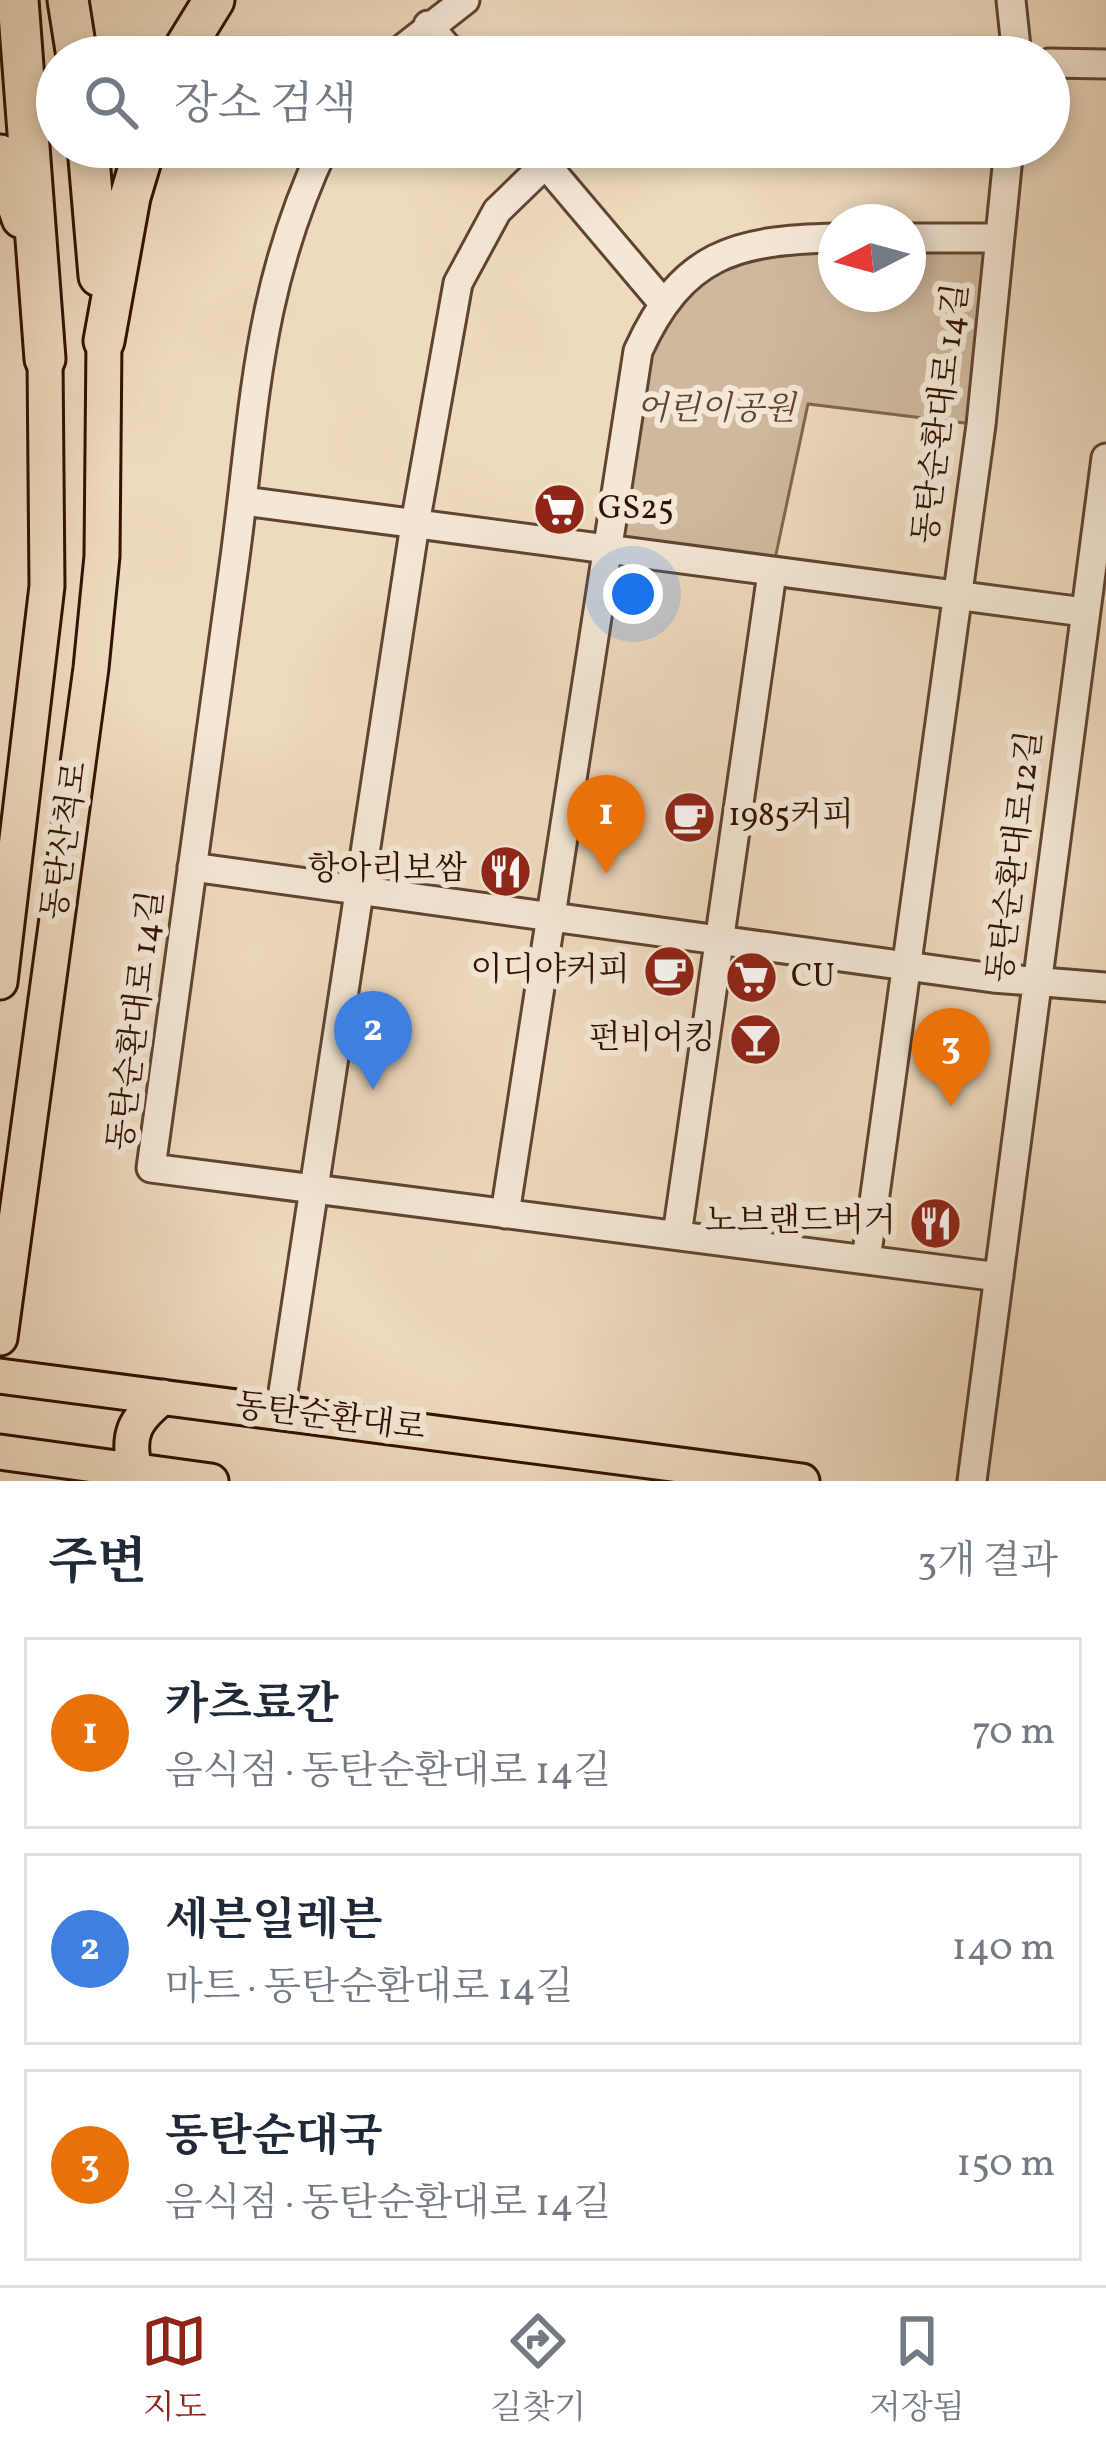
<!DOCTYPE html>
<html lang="ko">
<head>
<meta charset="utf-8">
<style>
	:root { --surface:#fff; --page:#f2f2f3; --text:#1f2937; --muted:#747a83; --line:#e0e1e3; --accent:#8f2418 }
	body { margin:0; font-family:Vollkorn,"Noto Serif KR",serif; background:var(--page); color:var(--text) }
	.compass { position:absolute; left:818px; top:204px; width:108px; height:108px; border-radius:50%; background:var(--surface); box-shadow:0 6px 18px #0003; rotate:264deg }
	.you { position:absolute; left:633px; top:594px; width:42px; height:42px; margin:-30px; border:9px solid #fff; border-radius:50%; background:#1a73e8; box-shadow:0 0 0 18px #1a73e833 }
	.badge { display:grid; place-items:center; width:78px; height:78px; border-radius:50%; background:var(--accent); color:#fff; font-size:39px; font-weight:700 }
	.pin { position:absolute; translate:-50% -99px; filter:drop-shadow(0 3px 6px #0008) }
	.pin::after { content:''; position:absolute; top:63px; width:42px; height:36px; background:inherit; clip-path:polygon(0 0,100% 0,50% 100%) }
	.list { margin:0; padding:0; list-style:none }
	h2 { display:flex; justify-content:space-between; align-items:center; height:156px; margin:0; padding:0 48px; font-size:51px }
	h2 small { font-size:39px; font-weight:400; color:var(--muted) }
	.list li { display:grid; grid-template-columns:78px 1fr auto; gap:36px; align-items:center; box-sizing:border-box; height:192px; margin:0 24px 24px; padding:0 24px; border:3px solid var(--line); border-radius:0px }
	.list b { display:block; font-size:45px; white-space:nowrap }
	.list p { margin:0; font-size:39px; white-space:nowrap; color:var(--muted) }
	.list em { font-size:39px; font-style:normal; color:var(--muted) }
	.icon { flex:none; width:66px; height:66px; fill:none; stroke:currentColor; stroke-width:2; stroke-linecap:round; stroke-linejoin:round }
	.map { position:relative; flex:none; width:1106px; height:1481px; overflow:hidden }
	.search { position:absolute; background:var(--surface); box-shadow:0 6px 18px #0003; left:36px; right:36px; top:36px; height:132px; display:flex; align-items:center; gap:30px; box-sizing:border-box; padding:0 42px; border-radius:66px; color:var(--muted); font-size:45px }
	.sheet { height:804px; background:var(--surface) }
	nav { display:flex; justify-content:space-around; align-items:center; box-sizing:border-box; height:168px; border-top:3px solid var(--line); background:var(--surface); font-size:33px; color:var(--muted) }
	nav a { display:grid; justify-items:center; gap:6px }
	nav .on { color:var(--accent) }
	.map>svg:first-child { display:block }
	.green { fill:#ceb89e; stroke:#806550; stroke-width:3 }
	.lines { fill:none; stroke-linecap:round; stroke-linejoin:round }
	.minor-casing { stroke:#604430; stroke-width:33 }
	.major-casing { stroke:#311201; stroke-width:39 }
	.highway-casing { stroke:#311201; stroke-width:45 }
	.minor { stroke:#f4e7d5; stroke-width:27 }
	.major { stroke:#eedabe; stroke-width:33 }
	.highway { stroke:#eedabe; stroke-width:39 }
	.labels { text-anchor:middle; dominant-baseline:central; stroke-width:12; stroke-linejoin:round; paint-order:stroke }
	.park-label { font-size:33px; font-style:italic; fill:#604430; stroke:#f4e7d5 }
	.street-label { font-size:33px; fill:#311201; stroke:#f4e7d5 }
	.poi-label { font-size:33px; fill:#311201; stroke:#f4e7d5; text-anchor:end }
</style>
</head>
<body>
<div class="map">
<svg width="1106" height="1481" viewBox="0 0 1106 1481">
	<rect width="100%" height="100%" fill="#eedabe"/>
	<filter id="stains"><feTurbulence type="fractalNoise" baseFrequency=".00167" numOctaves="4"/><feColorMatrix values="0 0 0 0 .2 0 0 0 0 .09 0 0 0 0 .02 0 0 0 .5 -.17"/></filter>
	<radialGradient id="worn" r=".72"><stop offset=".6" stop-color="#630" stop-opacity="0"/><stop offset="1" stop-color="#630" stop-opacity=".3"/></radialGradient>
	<!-- green -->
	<path class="green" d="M836,238V294H908V238H999L981,425L808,404L772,573L605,550L638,351L707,259Z"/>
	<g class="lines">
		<defs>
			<path id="minor" d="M1011,0L1017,57
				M428,25L455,57
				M392,57L465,0
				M1049,63L1106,64
				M324,147C254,295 255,415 233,572C206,771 178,969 151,1168L999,1277
				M531,147L663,303
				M908,238H999
				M243,501L1084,612
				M192,867L993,978L1106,987
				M505,1214L638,351C682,254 735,240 836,238
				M677,1235L772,573
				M866,1260L981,425L1009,147
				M280,1412L415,524L458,283L497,211L563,147
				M972,1481L1106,458"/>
			<path id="major" d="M0,982L47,586L45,359
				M0,1338L91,668L102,556L104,341
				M0,1376L802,1481
				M0,1452L211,1481
				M135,1470C126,1434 135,1419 163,1397"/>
			<path id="highway" d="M18,0L45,359
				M68,0L77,57
				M179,57L214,0
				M88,147L99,276
				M0,155L22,218
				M104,341L130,197L145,147"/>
		</defs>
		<!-- minor casing -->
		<use href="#minor" class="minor-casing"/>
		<!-- major casing -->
		<use href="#major" class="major-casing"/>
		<!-- highway casing -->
		<use href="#highway" class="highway-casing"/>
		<!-- minor -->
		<use href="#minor" class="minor"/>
		<!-- major -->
		<use href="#major" class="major"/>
		<!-- highway -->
		<use href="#highway" class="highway"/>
	</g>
	<!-- icons -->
	<defs>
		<symbol id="supermarket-disc" viewBox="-11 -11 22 22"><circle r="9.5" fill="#8f2418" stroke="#f4e7d5"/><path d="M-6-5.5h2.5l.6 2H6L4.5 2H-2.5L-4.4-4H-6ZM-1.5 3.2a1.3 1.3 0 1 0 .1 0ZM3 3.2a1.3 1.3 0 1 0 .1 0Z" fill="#fff"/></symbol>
		<symbol id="cafe-disc" viewBox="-11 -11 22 22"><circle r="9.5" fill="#8f2418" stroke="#f4e7d5"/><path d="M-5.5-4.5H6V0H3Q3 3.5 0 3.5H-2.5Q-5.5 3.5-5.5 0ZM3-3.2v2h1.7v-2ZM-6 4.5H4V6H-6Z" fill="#fff"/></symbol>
		<symbol id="restaurant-disc" viewBox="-11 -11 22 22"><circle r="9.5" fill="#8f2418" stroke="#f4e7d5"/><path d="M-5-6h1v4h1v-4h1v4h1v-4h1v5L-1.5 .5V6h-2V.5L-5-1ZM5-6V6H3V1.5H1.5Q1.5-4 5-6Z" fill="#fff"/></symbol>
		<symbol id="bar-disc" viewBox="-11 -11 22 22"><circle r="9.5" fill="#8f2418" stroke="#f4e7d5"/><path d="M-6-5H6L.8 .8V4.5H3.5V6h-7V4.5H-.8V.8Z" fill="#fff"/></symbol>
	</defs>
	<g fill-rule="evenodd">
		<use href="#supermarket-disc" x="530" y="480" width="59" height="59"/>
		<use href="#cafe-disc" x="660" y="788" width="59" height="59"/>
		<use href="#restaurant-disc" x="476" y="842" width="59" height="59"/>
		<use href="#cafe-disc" x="640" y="942" width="59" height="59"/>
		<use href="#supermarket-disc" x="722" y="948" width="59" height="59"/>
		<use href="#bar-disc" x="726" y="1010" width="59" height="59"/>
		<use href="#restaurant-disc" x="906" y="1194" width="59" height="59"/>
	</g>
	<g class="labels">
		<!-- park labels -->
		<g class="park-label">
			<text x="716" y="411">어린이공원</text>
		</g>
		<!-- street labels -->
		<g class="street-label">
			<text transform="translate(943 414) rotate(-83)">동탄순환대로 14길</text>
			<text transform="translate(67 841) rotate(-82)">동탄산척로</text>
			<text transform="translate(1017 857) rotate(-83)">동탄순환대로12길</text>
			<text transform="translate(138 1021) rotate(-83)">동탄순환대로 14길</text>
			<text transform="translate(330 1419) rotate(7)">동탄순환대로</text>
		</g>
		<!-- poi labels -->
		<g class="poi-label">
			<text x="598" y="510" text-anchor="start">GS25</text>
			<text x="728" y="817" text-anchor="start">1985커피</text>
			<text x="467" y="871">항아리보쌈</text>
			<text x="630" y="972">이디야커피</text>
			<text x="791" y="978" text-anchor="start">CU</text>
			<text x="716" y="1040">펀비어킹</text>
			<text x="896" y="1223">노브랜드버거</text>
		</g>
	</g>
	<rect width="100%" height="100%" filter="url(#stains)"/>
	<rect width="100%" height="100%" fill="url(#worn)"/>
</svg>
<svg class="compass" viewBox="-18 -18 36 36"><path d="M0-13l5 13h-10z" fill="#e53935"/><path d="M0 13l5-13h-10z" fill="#747a83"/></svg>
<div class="you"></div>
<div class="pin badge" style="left:606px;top:874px;background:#e8710a">1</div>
<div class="pin badge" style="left:373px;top:1090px;background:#3f7fe0">2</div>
<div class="pin badge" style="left:951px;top:1107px;background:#e8710a">3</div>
<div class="search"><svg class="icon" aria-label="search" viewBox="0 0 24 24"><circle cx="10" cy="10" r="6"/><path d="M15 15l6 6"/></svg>장소 검색</div>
</div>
<section class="sheet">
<h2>주변<small>3개 결과</small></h2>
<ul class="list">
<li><span class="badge" style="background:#e8710a">1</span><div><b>카츠료칸</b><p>음식점 · 동탄순환대로 14길</p></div><em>70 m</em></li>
<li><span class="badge" style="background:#3f7fe0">2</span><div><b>세븐일레븐</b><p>마트 · 동탄순환대로 14길</p></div><em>140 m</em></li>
<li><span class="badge" style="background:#e8710a">3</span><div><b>동탄순대국</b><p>음식점 · 동탄순환대로 14길</p></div><em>150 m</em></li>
</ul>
</section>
<nav>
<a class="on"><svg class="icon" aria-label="map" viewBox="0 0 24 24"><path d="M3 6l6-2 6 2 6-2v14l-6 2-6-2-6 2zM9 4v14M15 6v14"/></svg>지도</a>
<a><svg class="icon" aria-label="directions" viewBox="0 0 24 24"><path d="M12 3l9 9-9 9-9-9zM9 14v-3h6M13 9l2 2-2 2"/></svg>길찾기</a>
<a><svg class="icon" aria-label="saved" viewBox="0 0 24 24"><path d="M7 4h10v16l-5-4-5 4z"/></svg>저장됨</a>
</nav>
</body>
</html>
